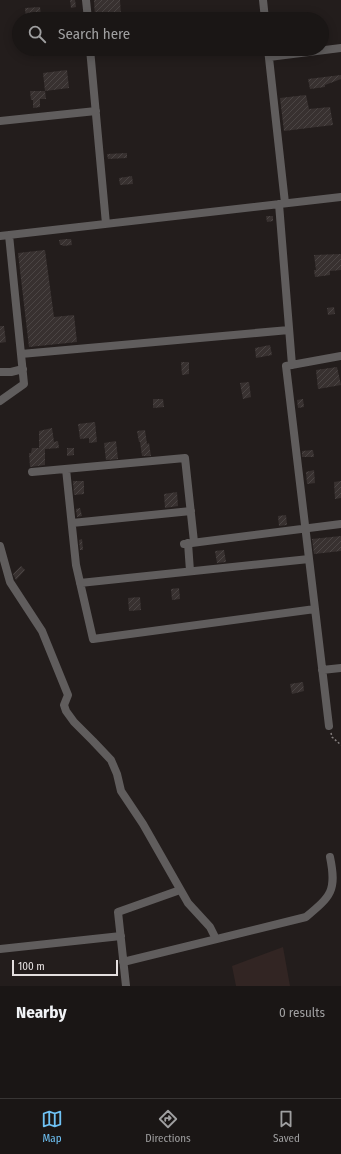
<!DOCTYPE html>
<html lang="en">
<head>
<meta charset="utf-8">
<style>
	:root { --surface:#1a1615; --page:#272322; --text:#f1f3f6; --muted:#9f9fa0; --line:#383534; --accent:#6fc2f4 }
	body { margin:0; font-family:"Fira Sans Condensed",sans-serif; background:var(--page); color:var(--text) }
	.scale { position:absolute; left:12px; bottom:10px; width:106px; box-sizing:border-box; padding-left:4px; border:2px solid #e4dfdf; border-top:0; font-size:11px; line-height:14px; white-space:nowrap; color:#e4dfdf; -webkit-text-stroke:3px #231d1c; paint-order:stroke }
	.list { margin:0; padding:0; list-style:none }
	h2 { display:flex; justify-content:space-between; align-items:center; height:52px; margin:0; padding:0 16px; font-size:17px }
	h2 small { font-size:13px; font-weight:400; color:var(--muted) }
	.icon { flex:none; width:22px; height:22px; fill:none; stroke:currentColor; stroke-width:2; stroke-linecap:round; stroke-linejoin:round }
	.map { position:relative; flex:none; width:341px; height:986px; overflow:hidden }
	.search { position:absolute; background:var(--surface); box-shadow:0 2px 10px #0003; left:12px; right:12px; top:12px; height:44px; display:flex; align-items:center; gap:10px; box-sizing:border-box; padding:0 14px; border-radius:22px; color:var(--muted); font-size:15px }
	.sheet { height:112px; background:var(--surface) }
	nav { display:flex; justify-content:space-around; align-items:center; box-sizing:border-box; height:56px; border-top:1px solid var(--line); background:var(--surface); font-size:11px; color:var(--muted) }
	nav a { display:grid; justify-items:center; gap:2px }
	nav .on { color:var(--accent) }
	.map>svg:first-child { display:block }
	.built { fill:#322523 }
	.building { fill:url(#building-hatch) }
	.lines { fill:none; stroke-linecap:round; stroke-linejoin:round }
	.path { stroke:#868080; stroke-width:1.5; stroke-dasharray:2 2; stroke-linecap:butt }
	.minor { stroke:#605d5d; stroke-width:8 }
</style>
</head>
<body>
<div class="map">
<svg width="341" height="986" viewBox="0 0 341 986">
	<defs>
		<pattern id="building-hatch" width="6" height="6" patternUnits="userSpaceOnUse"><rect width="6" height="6" fill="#383130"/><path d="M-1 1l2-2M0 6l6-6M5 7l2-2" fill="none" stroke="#4b4544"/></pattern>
	</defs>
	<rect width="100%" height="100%" fill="#231d1c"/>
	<!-- built -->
	<path class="built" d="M283,947L290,986H236L232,966Z"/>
	<!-- building -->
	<path class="building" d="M70,0H75L76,7L71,8Z
		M94,0H120L121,16L95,18Z
		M40,7L41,16L36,17V18L26,19L25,8Z
		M67,70L69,88L45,91L43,73Z
		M341,75V79L325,85V87L310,89L308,79Z
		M30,91H45L46,99H40V107L33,108V100H31Z
		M306,95L309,109L330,107L333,125L284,131L280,98Z
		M127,153V158L108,159L107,154Z
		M132,176L133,184L120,185L119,178Z
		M266,216H273V221L267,222Z
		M66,239H71L72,245L63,246L62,245H60L59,240Z
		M45,250L54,317L74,315L77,342L29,347L18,253Z
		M341,254V270L330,271V275L315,277L314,270H316L314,255Z
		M334,307L335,314L328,315L327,308Z
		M0,326H4L6,342L0,343Z
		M270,345L272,355L256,358L255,348Z
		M181,362H189V374L182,375Z
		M337,367L341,385L318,389L316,370Z
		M249,382L251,397L243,399L240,383Z
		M153,399H163L164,407L153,408Z
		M303,399L304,407L298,408L297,400Z
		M95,422L97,442L89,443V438L80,439L78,424Z
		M52,428L54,442L58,441L59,448L45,449V465L30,467L29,453H31L32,448H39V431Z
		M145,430L147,444L149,443L151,456H142L140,442H139L137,431Z
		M116,441L118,459L106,460L104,443Z
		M67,448H74V455L67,456Z
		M313,450L314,457H302V451Z
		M314,470L315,483L307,484L306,472Z
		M73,481H84V494L74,495Z
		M341,481V498L335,499L334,482Z
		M177,492L178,506L165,508L164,494Z
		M80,508L82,516L77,517L76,509Z
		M286,515L287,525L279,526L278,516Z
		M341,536V551L314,554L312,539Z
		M82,539L83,550H80L79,540Z
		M224,550L226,562L217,563L215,551Z
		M21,566L25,570L16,580L13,574Z
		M179,588L180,599L172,600L171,589Z
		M140,597L141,610L129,611L128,598Z
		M303,682L304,691L292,694L290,684Z"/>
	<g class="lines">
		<!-- path -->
		<path class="path" d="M331,733L332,737L341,745"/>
		<!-- minor -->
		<path class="minor" d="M86,0L88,19
			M263,0L265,19
			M90,49L106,224
			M268,49L285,203
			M269,57L341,48
			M0,121L96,111
			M279,204L292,365
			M0,236L341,197
			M21,354L289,330
			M0,372H11L23,369
			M0,401L24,384L9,235
			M66,469L76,565L93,639L315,609
			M32,472L185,458L194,542
			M72,523L191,511
			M188,543L190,571
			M184,544L341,524
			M0,546L10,582L42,631L68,695L64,705L66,711L74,722L93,741L111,760L117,774L121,791L143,824L188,903L210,927L216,939
			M80,583L309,559
			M322,670L341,668
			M329,726L286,366L341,356
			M0,949L121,936
			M123,962L306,917C331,896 337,891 330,857
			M126,986L118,912L180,890"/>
	</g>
</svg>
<div class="scale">100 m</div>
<div class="search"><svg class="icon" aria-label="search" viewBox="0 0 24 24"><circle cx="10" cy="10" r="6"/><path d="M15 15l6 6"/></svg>Search here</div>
</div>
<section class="sheet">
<h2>Nearby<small>0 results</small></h2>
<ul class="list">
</ul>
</section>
<nav>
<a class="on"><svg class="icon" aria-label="map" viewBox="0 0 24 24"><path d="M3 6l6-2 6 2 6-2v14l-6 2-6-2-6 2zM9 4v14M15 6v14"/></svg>Map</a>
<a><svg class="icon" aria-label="directions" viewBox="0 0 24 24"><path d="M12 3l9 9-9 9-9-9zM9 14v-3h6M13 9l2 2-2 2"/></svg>Directions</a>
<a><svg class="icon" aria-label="saved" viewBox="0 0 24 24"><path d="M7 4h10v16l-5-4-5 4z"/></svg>Saved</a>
</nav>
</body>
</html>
